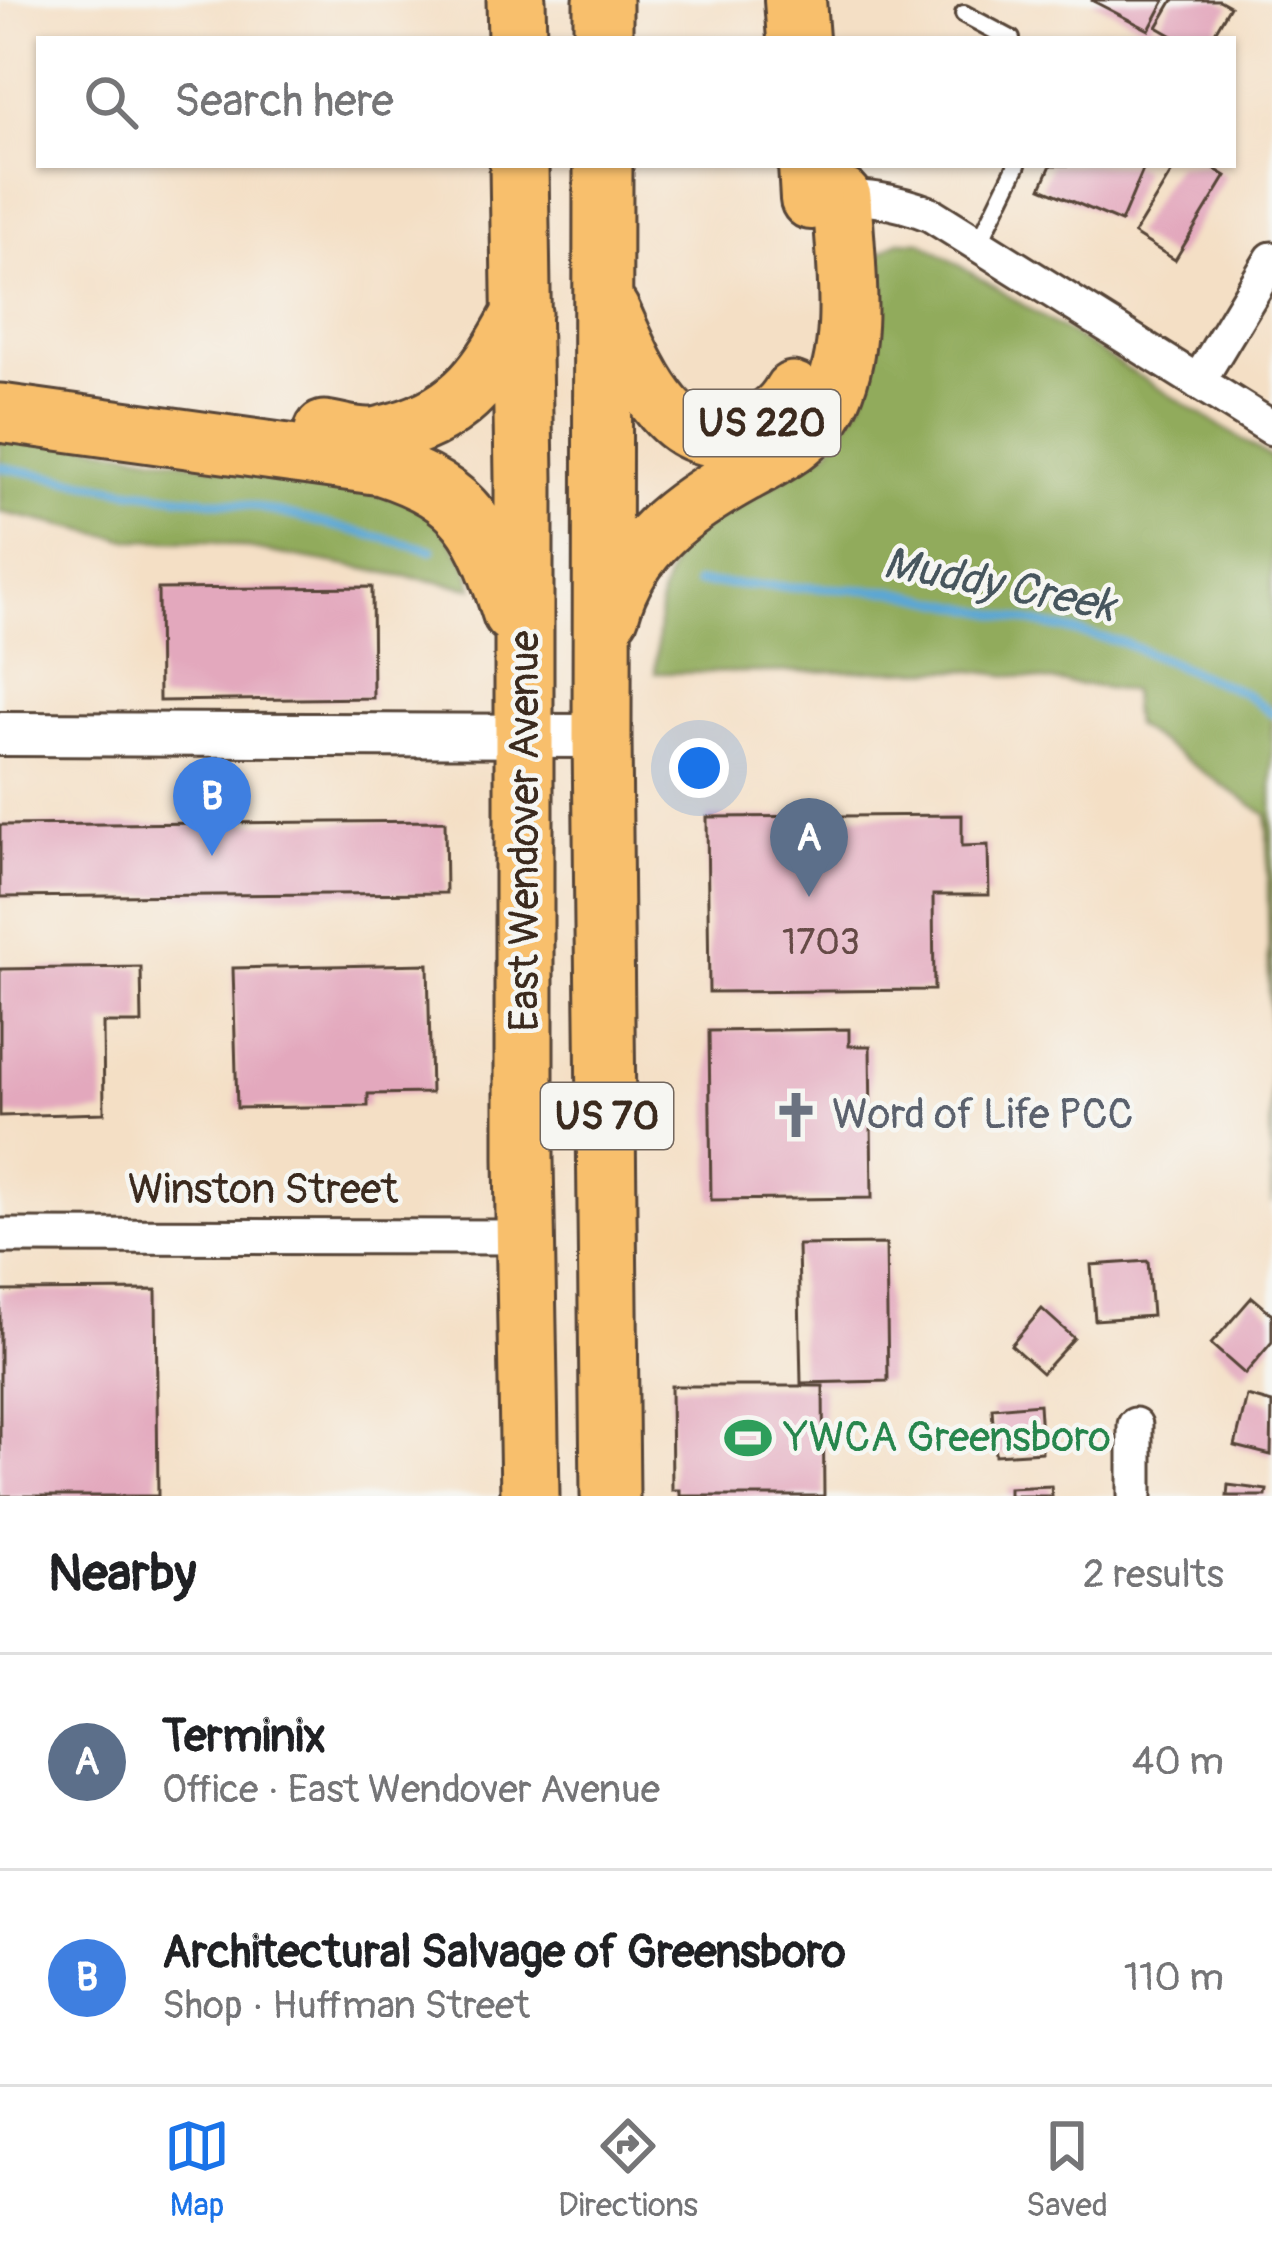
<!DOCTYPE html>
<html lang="en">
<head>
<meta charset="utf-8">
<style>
	:root { --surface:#fff; --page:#f2f2f2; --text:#202124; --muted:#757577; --line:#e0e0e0; --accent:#1a73e8 }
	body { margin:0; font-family:Pangolin,sans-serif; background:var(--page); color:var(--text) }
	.you { position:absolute; left:699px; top:768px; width:42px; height:42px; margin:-30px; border:9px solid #fff; border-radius:50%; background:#1a73e8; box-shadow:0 0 0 18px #1a73e833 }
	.badge { display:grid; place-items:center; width:78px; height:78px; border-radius:50%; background:var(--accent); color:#fff; font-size:39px; font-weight:700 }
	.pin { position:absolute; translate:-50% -99px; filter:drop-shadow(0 3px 6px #0008) }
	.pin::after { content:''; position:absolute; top:63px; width:42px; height:36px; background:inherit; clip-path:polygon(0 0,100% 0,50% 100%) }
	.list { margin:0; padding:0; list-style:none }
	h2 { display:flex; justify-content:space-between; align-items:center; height:156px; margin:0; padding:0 48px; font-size:51px }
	h2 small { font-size:39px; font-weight:400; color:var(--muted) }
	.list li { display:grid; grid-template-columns:78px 1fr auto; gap:36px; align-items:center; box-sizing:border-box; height:216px; padding:0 48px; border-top:3px solid var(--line) }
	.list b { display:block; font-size:45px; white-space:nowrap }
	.list p { margin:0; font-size:39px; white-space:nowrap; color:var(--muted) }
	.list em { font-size:39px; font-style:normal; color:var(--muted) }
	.icon { flex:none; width:66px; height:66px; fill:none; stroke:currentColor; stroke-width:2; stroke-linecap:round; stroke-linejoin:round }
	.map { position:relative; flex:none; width:1272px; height:1496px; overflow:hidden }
	.search { position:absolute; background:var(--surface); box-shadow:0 3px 9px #0004; left:36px; right:36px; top:36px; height:132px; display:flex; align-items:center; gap:30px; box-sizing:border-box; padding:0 42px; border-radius:0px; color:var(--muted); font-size:45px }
	.sheet { height:588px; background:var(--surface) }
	nav { display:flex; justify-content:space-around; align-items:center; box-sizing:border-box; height:168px; border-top:3px solid var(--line); background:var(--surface); font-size:33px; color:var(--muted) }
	nav a { display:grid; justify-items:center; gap:6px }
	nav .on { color:var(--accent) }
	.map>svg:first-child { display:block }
	.forest { fill:#91ab5c; stroke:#666a3d; stroke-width:3 }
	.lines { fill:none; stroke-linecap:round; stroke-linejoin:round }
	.stream { stroke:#5ca7d4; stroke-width:9 }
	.building { fill:#e3a8bd }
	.service-casing { stroke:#574537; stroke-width:22 }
	.minor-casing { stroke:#574537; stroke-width:39 }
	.tertiary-casing { stroke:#574537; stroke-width:48 }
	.trunk-casing { stroke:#574537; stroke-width:63 }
	.motorway-casing { stroke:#574537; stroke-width:66 }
	.service { stroke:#fff; stroke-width:16 }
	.minor { stroke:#fff; stroke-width:33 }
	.tertiary { stroke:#fff; stroke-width:42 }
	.trunk { stroke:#f8bf6c; stroke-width:57 }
	.motorway { stroke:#f8bf6c; stroke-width:60 }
	.labels { text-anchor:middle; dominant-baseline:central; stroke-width:9; stroke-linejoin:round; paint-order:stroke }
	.number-label { font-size:36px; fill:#654a46 }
	.shield { fill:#f6f6f2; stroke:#73675e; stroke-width:3 }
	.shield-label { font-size:39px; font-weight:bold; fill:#3b2a1e }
	.street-label { font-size:42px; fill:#3b2a1e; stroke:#f6f6f2 }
	.worship-label { font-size:42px; fill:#5b616d; stroke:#f6f6f2; text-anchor:start }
	.leisure-label { font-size:42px; fill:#27864d; stroke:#f6f6f2; text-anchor:start }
	.water-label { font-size:45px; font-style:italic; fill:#47565e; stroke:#f6f6f2 }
</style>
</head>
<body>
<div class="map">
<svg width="1272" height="1496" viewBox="0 0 1272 1496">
	<rect width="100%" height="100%" fill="#f6f6f2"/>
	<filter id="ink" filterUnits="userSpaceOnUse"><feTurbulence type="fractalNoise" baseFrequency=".00833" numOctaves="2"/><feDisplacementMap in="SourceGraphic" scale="24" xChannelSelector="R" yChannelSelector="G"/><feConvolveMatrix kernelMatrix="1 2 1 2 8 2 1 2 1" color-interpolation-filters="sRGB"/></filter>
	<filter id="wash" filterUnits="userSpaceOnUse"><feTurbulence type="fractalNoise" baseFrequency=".004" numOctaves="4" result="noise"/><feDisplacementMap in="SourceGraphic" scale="48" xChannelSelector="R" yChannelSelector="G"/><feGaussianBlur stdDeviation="2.7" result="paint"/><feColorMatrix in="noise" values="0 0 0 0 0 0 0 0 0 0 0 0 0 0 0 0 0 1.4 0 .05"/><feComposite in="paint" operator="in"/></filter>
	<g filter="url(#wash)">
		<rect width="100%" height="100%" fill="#f4dfc5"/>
		<!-- forest -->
		<path class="forest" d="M899,241L921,242L1272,458V1204L1267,815L1134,725L1131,691L965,670L655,673L661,596L679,543L829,450L863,399L875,336L873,270L880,253Z
			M0,430L423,502L467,564L473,588L207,541L129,540L0,512Z"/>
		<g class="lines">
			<!-- stream -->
			<path class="stream" d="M0,467L126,490L248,505L432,550
				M697,583L893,591L1121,642L1244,693L1272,713"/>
		</g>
		<g id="blocks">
			<!-- building -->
			<path class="building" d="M1091,0H1165L1149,30Z
				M1173,0H1219L1230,6L1211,39H1178L1157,27Z
				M1051,165H1132L1143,170L1121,222L1041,188Z
				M1176,165H1208L1226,176L1175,260L1134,234Z
				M372,587L373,698L159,701L158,589Z
				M962,815V846L988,845L989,895H933L934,990L709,992L707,817Z
				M445,821L446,893L0,897V825Z
				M428,964L431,1093L368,1094V1106L237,1108L233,968Z
				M141,967L142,1023H103L104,1113L0,1116V969Z
				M849,1029V1046H870L872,1198L711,1200L709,1031Z
				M886,1244L888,1381L801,1383L798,1245Z
				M1148,1261L1152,1316L1095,1320L1091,1265Z
				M156,1290L158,1496H0V1291Z
				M1252,1297L1272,1314V1342L1245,1374L1211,1344Z
				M1042,1309L1074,1338L1042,1373L1011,1345Z
				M671,1386H823L824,1496H680V1490H672Z
				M1247,1396L1272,1403L1271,1455L1235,1446Z
				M1039,1404L1042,1452L995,1455L992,1408Z
				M1228,1485L1267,1490L1266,1496H1227Z
				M1051,1486L1052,1496H1009V1488Z"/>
		</g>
	</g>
	<g filter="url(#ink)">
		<use href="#blocks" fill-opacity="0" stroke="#574537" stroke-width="3"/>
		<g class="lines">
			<defs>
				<path id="service" d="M964,14L1011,39
					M979,243L1017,165"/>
				<path id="minor" d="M825,198C864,196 894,200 930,214L1272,428
					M1198,382L1272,259
					M0,1236L526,1237
					M1135,1496V1425"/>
				<path id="tertiary" d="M0,734L602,736"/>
				<path id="trunk" d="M516,0L517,39
					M603,39V0
					M519,165L524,477V1159L530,1496
					M603,165L602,736L610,1496
					M610,310C633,359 669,462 742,431C764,422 781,413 793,391
					M0,413L382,466C469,494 485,531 512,614
					M324,430C339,432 356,438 371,437C379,437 389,433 398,431C466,412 490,371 522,313
					M610,614C628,546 684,506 744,473C776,456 810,439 828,405C860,344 845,263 842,197"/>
				<path id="motorway" d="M795,0L798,39
					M809,165L811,199"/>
			</defs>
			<!-- service casing -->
			<use href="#service" class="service-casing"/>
			<!-- minor casing -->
			<use href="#minor" class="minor-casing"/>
			<!-- tertiary casing -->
			<use href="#tertiary" class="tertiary-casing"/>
			<!-- trunk casing -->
			<use href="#trunk" class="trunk-casing"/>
			<!-- motorway casing -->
			<use href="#motorway" class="motorway-casing"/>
			<!-- service -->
			<use href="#service" class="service"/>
			<!-- minor -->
			<use href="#minor" class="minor"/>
			<!-- tertiary -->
			<use href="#tertiary" class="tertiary"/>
			<!-- trunk -->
			<use href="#trunk" class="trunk"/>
			<!-- motorway -->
			<use href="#motorway" class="motorway"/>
		</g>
	</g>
	<!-- icons -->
	<defs>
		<symbol id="church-bare" viewBox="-9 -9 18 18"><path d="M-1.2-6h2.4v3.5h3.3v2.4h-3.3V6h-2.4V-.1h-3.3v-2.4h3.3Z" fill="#6b7280" stroke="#f6f6f2" stroke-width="2.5" paint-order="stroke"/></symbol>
		<symbol id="stadium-bare" viewBox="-9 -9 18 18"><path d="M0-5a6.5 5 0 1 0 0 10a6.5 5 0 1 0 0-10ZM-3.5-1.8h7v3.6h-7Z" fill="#2e9e5b" stroke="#f6f6f2" stroke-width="2.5" paint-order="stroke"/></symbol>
	</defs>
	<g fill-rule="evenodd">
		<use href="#church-bare" x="763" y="1082" width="66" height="66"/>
		<use href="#stadium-bare" x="715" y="1405" width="66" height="66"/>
	</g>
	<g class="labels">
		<!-- number labels -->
		<g class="number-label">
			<text x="821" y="942">1703</text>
		</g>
		<!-- shield labels -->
		<g class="shield">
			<rect x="684" y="390" width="156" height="66" rx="9"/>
			<rect x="541" y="1083" width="132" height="66" rx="9"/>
		</g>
		<g class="shield-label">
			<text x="762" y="423">US 220</text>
			<text x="607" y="1116">US 70</text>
		</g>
		<!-- street labels -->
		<g class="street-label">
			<text transform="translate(525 831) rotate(-90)">East Wendover Avenue</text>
			<text x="263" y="1190">Winston Street</text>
		</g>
		<!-- worship labels -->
		<g class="worship-label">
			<text x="832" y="1115">Word of Life PCC</text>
		</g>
		<!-- leisure labels -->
		<g class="leisure-label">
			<text x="784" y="1438">YWCA Greensboro</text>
		</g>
		<!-- water labels -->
		<g class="water-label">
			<text transform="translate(999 585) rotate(11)">Muddy Creek</text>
		</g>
	</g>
</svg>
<div class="you"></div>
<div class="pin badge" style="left:809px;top:897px;background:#5c6f8a">A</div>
<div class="pin badge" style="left:212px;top:856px;background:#3f7fe0">B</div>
<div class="search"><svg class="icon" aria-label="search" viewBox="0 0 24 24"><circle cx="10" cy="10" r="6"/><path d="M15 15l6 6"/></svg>Search here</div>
</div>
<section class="sheet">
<h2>Nearby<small>2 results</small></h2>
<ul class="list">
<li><span class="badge" style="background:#5c6f8a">A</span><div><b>Terminix</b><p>Office · East Wendover Avenue</p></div><em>40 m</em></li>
<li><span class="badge" style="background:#3f7fe0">B</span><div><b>Architectural Salvage of Greensboro</b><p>Shop · Huffman Street</p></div><em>110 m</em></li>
</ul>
</section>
<nav>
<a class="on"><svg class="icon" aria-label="map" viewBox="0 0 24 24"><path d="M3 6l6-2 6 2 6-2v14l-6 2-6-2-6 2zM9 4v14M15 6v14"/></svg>Map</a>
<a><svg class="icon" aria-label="directions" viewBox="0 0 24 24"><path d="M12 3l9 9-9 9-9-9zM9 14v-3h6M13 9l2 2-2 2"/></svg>Directions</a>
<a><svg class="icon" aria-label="saved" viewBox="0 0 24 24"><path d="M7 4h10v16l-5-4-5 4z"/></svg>Saved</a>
</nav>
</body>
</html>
